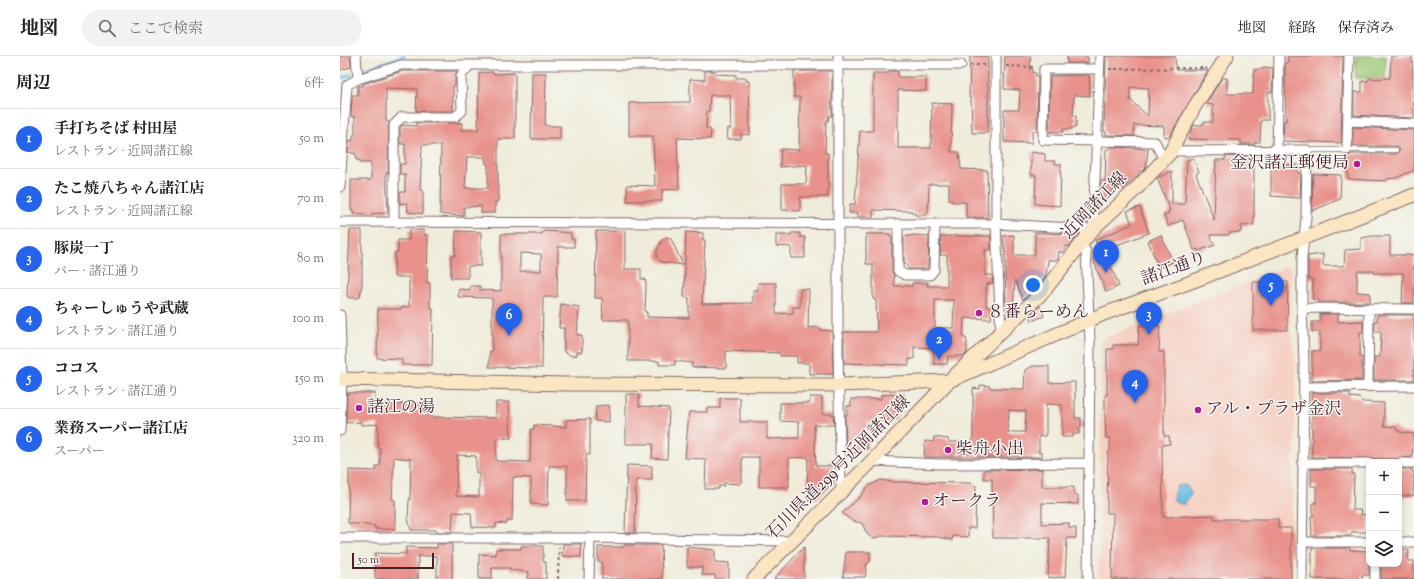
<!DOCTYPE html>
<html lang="ja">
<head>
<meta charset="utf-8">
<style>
	:root { --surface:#fff; --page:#f2f2f2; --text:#202124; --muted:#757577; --line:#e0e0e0; --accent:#2563eb }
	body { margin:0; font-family:"Sorts Mill Goudy","Noto Serif JP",serif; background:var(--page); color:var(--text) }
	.controls { position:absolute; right:12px; bottom:12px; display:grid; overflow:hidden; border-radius:8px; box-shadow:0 2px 6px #0003 }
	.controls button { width:36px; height:36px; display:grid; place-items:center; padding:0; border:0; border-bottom:1px solid var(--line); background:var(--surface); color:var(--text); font:20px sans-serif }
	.scale { position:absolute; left:12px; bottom:10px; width:82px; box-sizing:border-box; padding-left:4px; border:2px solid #4a1f2b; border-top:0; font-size:11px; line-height:14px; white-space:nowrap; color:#4a1f2b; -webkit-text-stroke:3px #f6f6f2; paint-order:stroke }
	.you { position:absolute; left:693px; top:229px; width:14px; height:14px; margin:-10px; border:3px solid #fff; border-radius:50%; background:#1a73e8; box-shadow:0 0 0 6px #1a73e833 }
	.badge { display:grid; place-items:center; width:26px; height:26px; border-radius:50%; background:var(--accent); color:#fff; font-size:13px; font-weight:700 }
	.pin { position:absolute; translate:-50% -33px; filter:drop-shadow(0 1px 2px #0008) }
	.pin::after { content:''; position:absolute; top:21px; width:14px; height:12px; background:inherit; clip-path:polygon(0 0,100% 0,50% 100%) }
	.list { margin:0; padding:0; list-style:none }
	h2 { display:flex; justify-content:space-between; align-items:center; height:52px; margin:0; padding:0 16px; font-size:17px }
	h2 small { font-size:13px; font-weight:400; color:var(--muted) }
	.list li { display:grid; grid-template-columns:26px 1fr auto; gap:12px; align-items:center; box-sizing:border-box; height:60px; padding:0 16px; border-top:1px solid var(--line) }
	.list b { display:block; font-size:15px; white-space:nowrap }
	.list p { margin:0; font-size:13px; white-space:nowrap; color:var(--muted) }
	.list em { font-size:13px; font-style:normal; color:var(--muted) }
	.icon { flex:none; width:22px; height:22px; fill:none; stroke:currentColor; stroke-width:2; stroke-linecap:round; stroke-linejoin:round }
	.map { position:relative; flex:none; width:1074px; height:523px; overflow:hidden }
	header { display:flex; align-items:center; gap:24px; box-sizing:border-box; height:56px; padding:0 20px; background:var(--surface); border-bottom:1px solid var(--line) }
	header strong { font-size:19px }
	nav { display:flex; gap:22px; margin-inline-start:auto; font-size:14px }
	.search { width:280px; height:36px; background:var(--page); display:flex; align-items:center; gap:10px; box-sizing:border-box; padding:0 14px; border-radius:22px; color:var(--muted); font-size:15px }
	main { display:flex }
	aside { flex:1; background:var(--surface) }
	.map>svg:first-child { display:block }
	.built { fill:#f6d2c5 }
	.green { fill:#9ac775; stroke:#727350 }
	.water { fill:#67bce3; stroke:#586e87 }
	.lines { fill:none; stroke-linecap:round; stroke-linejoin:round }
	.stream { stroke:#67bce3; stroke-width:3.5 }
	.building { fill:#e9928b; fill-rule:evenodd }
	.lane-casing { stroke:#846768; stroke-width:6 }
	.street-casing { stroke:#846768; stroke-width:11 }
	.secondary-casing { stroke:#846768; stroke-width:15 }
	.path { stroke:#846768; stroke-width:2; stroke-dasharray:3 3; stroke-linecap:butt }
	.lane { stroke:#fff; stroke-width:4.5 }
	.street { stroke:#fff; stroke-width:9 }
	.secondary { stroke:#fbe6c4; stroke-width:13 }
	.poi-dot { fill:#b5179e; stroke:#f6f6f2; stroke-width:1.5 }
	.labels { text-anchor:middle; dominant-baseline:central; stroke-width:3; stroke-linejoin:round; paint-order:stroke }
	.poi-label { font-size:17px; fill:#4a1f2b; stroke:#f6f6f2; text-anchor:start }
	.street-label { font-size:17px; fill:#4a1f2b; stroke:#f6f6f2 }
</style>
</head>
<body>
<header>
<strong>地図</strong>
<div class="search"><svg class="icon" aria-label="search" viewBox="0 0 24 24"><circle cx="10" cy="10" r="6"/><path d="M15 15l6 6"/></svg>ここで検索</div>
<nav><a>地図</a><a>経路</a><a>保存済み</a></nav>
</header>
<main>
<aside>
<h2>周辺<small>6件</small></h2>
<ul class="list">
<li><span class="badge">1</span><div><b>手打ちそば 村田屋</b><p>レストラン · 近岡諸江線</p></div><em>50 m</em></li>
<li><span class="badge">2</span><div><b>たこ焼八ちゃん諸江店</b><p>レストラン · 近岡諸江線</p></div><em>70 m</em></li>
<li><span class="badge">3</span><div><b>豚炭一丁</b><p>バー · 諸江通り</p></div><em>80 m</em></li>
<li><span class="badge">4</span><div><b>ちゃーしゅうや武蔵</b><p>レストラン · 諸江通り</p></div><em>100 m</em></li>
<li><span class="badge">5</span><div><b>ココス</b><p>レストラン · 諸江通り</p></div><em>150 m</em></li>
<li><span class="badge">6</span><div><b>業務スーパー諸江店</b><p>スーパー</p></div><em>320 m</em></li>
</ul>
</aside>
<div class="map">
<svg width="1074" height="523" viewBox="0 0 1074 523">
	<rect width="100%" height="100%" fill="#f6f6f2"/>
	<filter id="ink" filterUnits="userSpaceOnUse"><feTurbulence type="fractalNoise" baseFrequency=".025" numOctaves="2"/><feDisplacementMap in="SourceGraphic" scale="8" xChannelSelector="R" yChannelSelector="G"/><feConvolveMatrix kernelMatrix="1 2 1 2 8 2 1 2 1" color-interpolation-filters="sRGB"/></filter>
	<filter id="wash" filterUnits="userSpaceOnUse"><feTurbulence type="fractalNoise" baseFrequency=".012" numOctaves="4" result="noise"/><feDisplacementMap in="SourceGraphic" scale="16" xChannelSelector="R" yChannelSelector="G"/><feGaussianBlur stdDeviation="0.9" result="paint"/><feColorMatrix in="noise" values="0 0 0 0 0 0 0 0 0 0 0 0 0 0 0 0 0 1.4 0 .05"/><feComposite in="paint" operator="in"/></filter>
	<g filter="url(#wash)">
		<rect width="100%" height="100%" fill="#efecda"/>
		<!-- built -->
		<path class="built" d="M948,210L951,213L950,274L956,307L955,400L952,401V523H759L761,283Z"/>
		<!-- green -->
		<path class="green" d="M1016,0H1046L1045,23L1015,22Z"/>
		<!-- water -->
		<path class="water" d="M846,429L851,436L850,441L846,444L845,448H840L833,443L834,436L836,435V430Z"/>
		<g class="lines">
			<!-- stream -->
			<path class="stream" d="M25,14L64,0
				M0,22L11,19"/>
		</g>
		<g id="blocks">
			<!-- building -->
			<path class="building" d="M0,0H10L11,11L0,14Z
				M630,0H648V77H632L631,42H629Z
				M665,0H691L690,13H693V17H696V20H698L697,75H692V87L664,86V54H679L680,34L664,33Z
				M727,0L748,1V7H727Z
				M766,0H835L836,14H868L830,80L824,81V70L794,69V80L766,79V76H764ZM790,31L809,32L808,60L790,44Z
				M948,0H1003L1001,87L943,85L944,65H946L945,7H948Z
				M1051,0H1072L1074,62L1014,59V36H1022V25H1028V23L1050,22Z
				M924,11L933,12L932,36H928V64H921L920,86H915V88H901V84L848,83L854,69H863V66H873V49L866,48L882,22H887V38H913L914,14L924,13Z
				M62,15H117L115,20V30H113V55H76L77,33L46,32V65L49,66L48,117H46L48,157L13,158V154H11V124H31V107H20V104H16V98L8,96L9,84L13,85V79H15V61L11,60L12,39H18V30H23V28Z
				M365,15H373L377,18L396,19V22H406V25H409L410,79L401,78V83H387L388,72L391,73L390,39H370L369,55H367L366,72L371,74L370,83L337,82L339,133L322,134V145H287V129L315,130L313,80H289V47L350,46V23L365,24Z
				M454,15H492V60H489L488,65H486L485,97H488V141H460V155L442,154V128H466L467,109L440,111L441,93L459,94L460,41H454Z
				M550,15H558V21H586V35L558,34V92H591L592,47L612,48L611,96H619L621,113L647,114L648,162L626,161V146H612V144H609V128H589L588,156L586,159H575V157H572V155H568L533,154V161H518V157H509L510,148H515L520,75H533V17H550Z
				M153,16V18L175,17V83H158V146H155V157H141V150L124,151V160L100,158L101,89H82L80,134H83V158L68,156L67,147L60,148V136H65V118H60V108H65V88H60V71L62,69L76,70V67H122L121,74H138L139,17ZM127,101H145L146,108H148V132H125Z
				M192,17H206L205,70H220V83H191Z
				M749,19L750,40L734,39L733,60H736V70L731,73H723V76H709L710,20Z
				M1013,71L1074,74V114L1056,122L1047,123L1046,125L1008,123V100L1012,98H1056L1060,94L1056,90H1013Z
				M772,91L808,93L806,111L802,115H799L798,119L783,133H774L760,147L761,124L765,125L766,94Z
				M691,96L705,98V105H715V108H721L720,150L695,148L696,119H691Z
				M901,100H914V166L913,169L901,170V176L889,177V179H870L875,189L858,195L857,193L854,194L843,164L828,170L824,159L829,157L828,155L830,154L817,122L832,115V148H845L847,104L853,102L859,116L856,118L874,164L876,104H885V101Z
				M933,109H958V117H961L960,142L931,140V110Z
				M973,118L1001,119L1000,143L972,155Z
				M800,151L809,177L760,195L755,184L792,168L787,155Z
				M10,174H22V228L20,241L19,242H9L7,240Z
				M69,174H84V179H88L87,227H90V251L93,252L92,309H62V303L37,302L38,253H62V251H69V221H54L55,196H58V184H69Z
				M116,175L141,176V210H128V222H111V200H115Z
				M206,175L231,177V183H234V191H218L217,241H203L202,312L149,311L150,295H152V242L118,241L119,233L130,234V230H140V234L161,235V178H202V176ZM180,197L201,198V215H180Z
				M256,175H285V213H301V223H305L306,227L305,256H307V261L349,262V242L344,241L346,176L363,177V184H365L362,248L413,247V234H418V227H436V258L453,257V251H460V233H469L468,272L480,271V274L492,275L493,318H469V307H457V300H440V297L386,295V312L352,311V307L335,305V309H319V305H288V264H263L262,242H255Z
				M451,177H460V181H465V202H451V191L436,190V179H451Z
				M695,177L739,178L730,190H725L724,196H719L718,204H708L706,219L701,226H689V238L683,244L675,224L673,253L669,257H666L665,198L663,180L674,179V199H695Z
				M526,178H550V181H552V215L554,220V230H572V227H588L587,230H607V199H600L601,180H651V194H645V219H652L653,227L647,228L646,237V251H652L651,263L624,262L623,282H626L627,286V297L624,300H608L607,308H594V292L574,291V303H569V309L504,307V276H537L536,244L533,243V208H526ZM595,244H614L613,272H595Z
				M573,179L589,180L588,211L585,213H569L564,206V181Z
				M821,179L833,206L819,212L808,185Z
				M1032,180H1050V199H1074V247H1062L1063,217H1034V215H1017V236L1030,237V246H978V243L973,244V223H968V200L983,198V210H1004L1005,194L1021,193V182Z
				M327,181L331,183L343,209L321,206L317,201V194L322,184Z
				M766,198L779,230L766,236L753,203Z
				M913,226H948L947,274H913Z
				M221,248L239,251L237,279H242V296H237V299L232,300L224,296V272H219Z
				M700,250L704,260L692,265L690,259Z
				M980,258H998V266L1023,265V276H1020V301H1022V324L972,325V295H980V276H972V266H980Z
				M1037,259H1074V324H1034V301H1040L1041,276H1035V265H1037Z
				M799,270H820L819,296H824V380H829L830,388L822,389L823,461L874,459V463H938V472H951V523H772L773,457H767L768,396H770V382H766L765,361V339H767V293H773V289H798Z
				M693,310H709V327L735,326V362H741V372H739V378H733V381H722V349L706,348V377L705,380H699V397H702V401H584L585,385L593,386L594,381L608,383L609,386H633V332L640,333V329L650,330V332L684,333L685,314ZM669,354L686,355L685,376H668Z
				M7,337H35V349L88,347V361L156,362V346H169L171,382H156V405L190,406L191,373H194V369L226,371V364L250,363V399H246L245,445H227V410H209L208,449L191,448V422L173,421L172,465H167V468L156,467V472L132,471L131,457L113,456L112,476H97V474H71L68,463L69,444H70L71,403L54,401L52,443L55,444V473H35V470L8,467L9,414L36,415V410H40V392H38V368L21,369V366L6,367ZM117,399L136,400V417H139V441L116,440Z
				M972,337H1010V341L1019,342L1023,346L1044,347V370L1056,371V374H1059V376L1074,378L1072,401L1055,403L972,401Z
				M286,338H299V350L329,352L327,403L312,402L313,388H286Z
				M563,338L562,357L556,358L557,363L528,367L527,393H521V397H506L505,359H507V350H511V343H541V339Z
				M470,341H482V358H493L494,369H474L476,410H494V426L476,443L467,442L468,401L449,402V431H419V401H402V425L399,428L384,427V430H379V433H365L366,403L345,402L349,356H367V352H380V342H400V366H427V383L459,382V366L440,365V347H470Z
				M269,349V366L255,365L256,350Z
				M287,409L312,410V424H296L295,477H285Z
				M702,413V431H734V439H738V448L702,447V468L729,467V472H736V482H727L725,521L708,522L710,482H653L652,423H644V414Z
				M971,413H1012V418H1014L1013,454H1021L1020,458L1029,459L1028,476H1012L1010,480H972L971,460H973V447H976V430H971Z
				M1059,413H1072V416H1074L1073,440H1059Z
				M541,424L553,426L631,427L636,430L635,472H628V481L613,480L612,484L597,481L541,480L533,483L527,478L522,467L512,465L502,457L520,441L528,430Z
				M97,488H112V523H97V500H78V523H35V497L66,498V491L97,492Z
				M223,488H241V501L222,500Z
				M284,489H321L322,523H262V506H258V491H284Z
				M181,490H203V506H206V523H188L189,516L170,514V512H152V523H139V498L156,499V493H181Z
				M347,491L375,494V506L389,507V523H375V519H362V511H347Z
				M464,491V523H434Z
				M972,492H1010V494L1029,495V519H1022V523H972Z
				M1059,493L1069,494L1068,505H1074V523H1041V508H1059Z
				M506,496H530V506L527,507L525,521H503Z"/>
		</g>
	</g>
	<g filter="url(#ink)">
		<use href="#blocks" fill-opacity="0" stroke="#846768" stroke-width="1"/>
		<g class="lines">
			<defs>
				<path id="lane" d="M967,94H1056"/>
				<path id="street" d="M498,0V294L501,435
					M656,0V168L661,277
					M758,13H704L703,84L815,86L824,104
					M18,23L61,9H621
					M1009,65L1074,68
					M937,94L939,0
					M1007,94L1009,0
					M833,95L967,94L966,162L962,201V252L964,306L962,523
					M0,131L7,29L18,23L16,0
					M0,166L656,168L753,173L760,0
					M54,166V69L62,61H115L122,55L121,20L129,10
					M558,169V215L565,219H590L594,214L595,168
					M742,188L746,196L750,284L748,523
					M962,252L1074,253
					M0,259L2,323L0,375
					M1028,330L1029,252
					M964,331L1074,330
					M532,405L601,408L748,407
					M962,407H1029
					M1059,407H1074
					M0,482H250L450,485
					M963,486H1029
					M1059,486H1074
					M249,523L250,482
					M1035,523V508"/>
				<path id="secondary" d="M0,323L226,328L499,329L609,325L761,259L859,223L1074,139
					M414,523L532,405L609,325L703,236L753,173L797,132L830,97L855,50L887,0"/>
			</defs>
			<!-- lane casing -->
			<use href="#lane" class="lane-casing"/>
			<!-- street casing -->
			<use href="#street" class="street-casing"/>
			<!-- secondary casing -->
			<use href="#secondary" class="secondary-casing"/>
			<!-- path -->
			<path class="path" d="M630,9H648
				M666,10L696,11
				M769,13L867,12
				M218,523L219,492"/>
			<!-- lane -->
			<use href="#lane" class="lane"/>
			<!-- street -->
			<use href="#street" class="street"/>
			<!-- secondary -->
			<use href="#secondary" class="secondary"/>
		</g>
	</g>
	<!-- markers -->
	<g class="poi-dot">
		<circle cx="1017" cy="108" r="4"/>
		<circle cx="639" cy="257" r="4"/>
		<circle cx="19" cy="352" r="4"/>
		<circle cx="858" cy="354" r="4"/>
		<circle cx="608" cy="394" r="4"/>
		<circle cx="585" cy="446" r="4"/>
	</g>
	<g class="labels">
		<!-- poi labels -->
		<g class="poi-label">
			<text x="1009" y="108" text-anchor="end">金沢諸江郵便局</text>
			<text x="647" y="257">８番らーめん</text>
			<text x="27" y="352">諸江の湯</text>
			<text x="866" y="354">アル・プラザ金沢</text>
			<text x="616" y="394">柴舟小出</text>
			<text x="593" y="446">オークラ</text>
		</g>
		<!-- street labels -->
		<g class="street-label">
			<text transform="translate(755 150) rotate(-46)">近岡諸江線</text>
			<text transform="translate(834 213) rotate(-20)">諸江通り</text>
			<text transform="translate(499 412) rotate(-45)">石川県道299号近岡諸江線</text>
		</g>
	</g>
</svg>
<div class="controls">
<button>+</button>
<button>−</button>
<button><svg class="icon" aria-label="layers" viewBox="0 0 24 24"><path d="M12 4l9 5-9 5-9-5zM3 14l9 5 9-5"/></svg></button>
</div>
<div class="scale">50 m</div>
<div class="you"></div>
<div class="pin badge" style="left:766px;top:217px">1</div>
<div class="pin badge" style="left:599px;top:304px">2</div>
<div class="pin badge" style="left:809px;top:279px">3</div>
<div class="pin badge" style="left:795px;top:347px">4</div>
<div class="pin badge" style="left:931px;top:250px">5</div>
<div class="pin badge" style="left:169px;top:280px">6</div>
</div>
</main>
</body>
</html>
